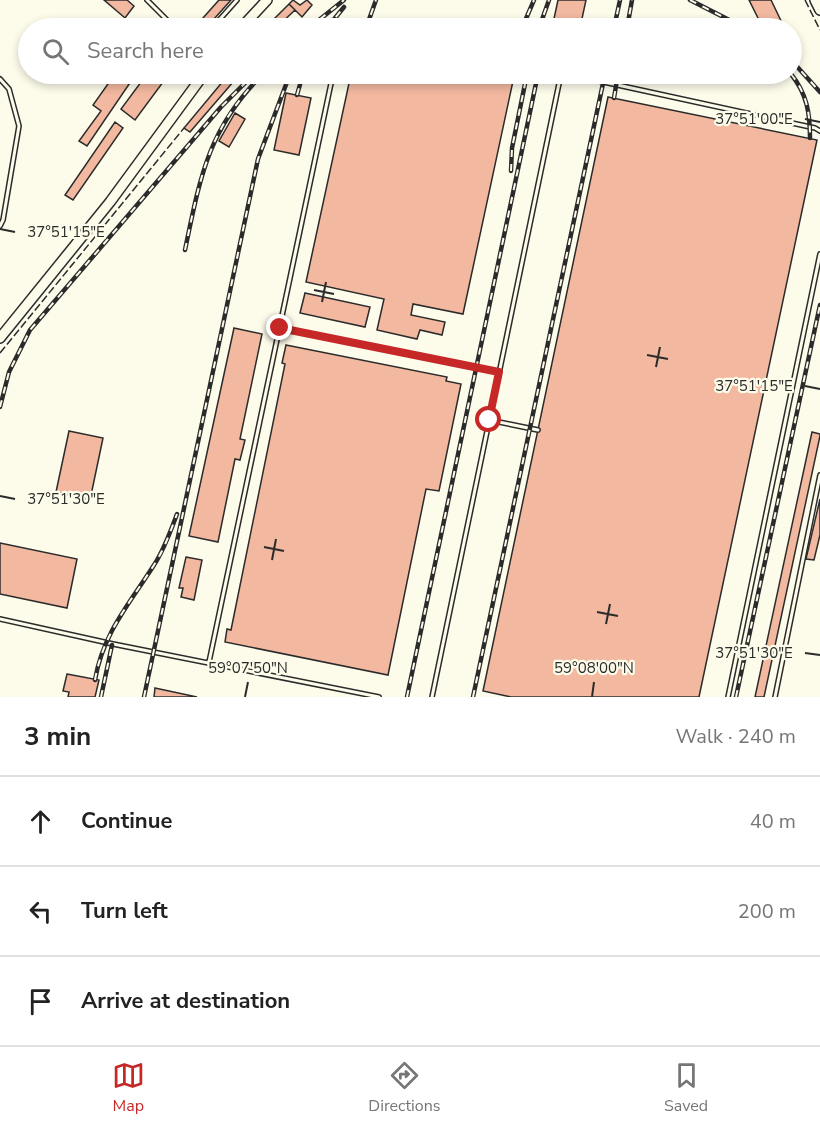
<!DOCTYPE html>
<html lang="en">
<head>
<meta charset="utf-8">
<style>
	:root { --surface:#fff; --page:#f6f6f6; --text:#222; --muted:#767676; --line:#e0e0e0; --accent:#c62828 }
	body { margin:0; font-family:"Nunito Sans",sans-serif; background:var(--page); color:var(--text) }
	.stop { position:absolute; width:18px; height:18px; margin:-14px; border:4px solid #c62828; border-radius:50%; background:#fff }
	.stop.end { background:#c62828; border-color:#fff; box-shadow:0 2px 6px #0008 }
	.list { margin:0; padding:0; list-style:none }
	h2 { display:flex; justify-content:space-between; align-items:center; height:78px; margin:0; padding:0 24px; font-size:26px }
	h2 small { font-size:20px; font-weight:400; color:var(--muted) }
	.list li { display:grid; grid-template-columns:39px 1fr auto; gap:18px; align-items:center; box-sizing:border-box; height:90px; padding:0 24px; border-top:2px solid var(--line) }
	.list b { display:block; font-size:22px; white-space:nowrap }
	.list em { font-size:20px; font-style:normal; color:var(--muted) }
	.icon { flex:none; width:33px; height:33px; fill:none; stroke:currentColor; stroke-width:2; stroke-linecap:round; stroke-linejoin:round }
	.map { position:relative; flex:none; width:820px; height:697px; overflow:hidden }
	.search { position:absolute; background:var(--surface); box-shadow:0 3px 9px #0003; left:18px; right:18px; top:18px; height:66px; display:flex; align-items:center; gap:15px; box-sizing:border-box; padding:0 21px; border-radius:33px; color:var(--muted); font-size:22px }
	.sheet { height:348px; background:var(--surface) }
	nav { display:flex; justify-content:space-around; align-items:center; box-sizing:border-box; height:84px; border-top:2px solid var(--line); background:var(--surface); font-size:16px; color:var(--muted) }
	nav a { display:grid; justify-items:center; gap:3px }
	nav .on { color:var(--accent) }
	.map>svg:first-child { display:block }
	.building { fill:#f2b8a0; stroke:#2b2b2b; stroke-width:1.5 }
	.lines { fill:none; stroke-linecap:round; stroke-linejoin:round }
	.service-casing { stroke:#2b2b2b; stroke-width:6 }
	.secondary-casing { stroke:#2b2b2b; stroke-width:12 }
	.service { stroke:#fdfbea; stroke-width:3 }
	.secondary { stroke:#fdfbea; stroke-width:9 }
	.rail-casing { stroke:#2b2b2b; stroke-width:4.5 }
	.rail { stroke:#fdfbea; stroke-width:2; stroke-dasharray:7; stroke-linecap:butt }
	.fence { stroke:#2b2b2b; stroke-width:1.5; stroke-dasharray:8 3; stroke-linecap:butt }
	.route { stroke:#c62828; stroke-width:8 }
	.ticks { fill:none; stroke:#2b2b2b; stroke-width:2 }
	.ticks-label { font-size:15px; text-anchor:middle; fill:#2b2b2b; stroke:#fdfbea; stroke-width:4.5; stroke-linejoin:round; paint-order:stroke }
</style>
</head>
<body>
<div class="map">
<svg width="820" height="697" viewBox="0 0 820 697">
	<rect width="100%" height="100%" fill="#fdfbea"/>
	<!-- building -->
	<path class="building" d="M104,0H127L134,6L125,18Z
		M219,0H231L206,28H194Z
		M293,0L300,5L307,0L312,5L302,17L289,4Z
		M558,0H586L580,28H552Z
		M749,0H771L784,27L763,28Z
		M289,4L295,10L276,28H265Z
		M115,74H136L87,146L79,141L101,111L93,105Z
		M147,74H169L135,120L121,109Z
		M229,74H240L190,132L184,128Z
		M351,74H476L513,81L463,314L413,304L411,315L445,322L442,335L420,330L417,339L377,330L384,299L306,282Z
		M286,93L311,98L299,155L274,150Z
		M608,97L817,140L699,697H511L483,691Z
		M235,113L245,119L229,147L219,141Z
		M115,122L123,128L73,200L65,195Z
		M305,293L370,307L365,327L300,313Z
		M234,328L262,334L240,439L245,440L240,460L235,459L218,542L189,536Z
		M286,345L447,377L446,381L461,384L439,491L426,489L388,675L225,642L227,629L231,630L285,364L282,363Z
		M69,431L103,438L90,500L56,492Z
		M812,432L820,434V436L764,697H755Z
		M820,499V535L814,560L806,559Z
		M0,543L77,559L67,608L0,594Z
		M186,557L202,560L194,600L181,597L183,588H179Z
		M67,674L99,680L95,697H68L69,692L63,691Z
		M155,688L197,697H154Z"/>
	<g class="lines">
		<defs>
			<path id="service" d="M147,0L175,28
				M212,28L237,0
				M355,28L360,27L369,28
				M567,74L815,128L820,131
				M0,79L9,89L19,126L3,220L0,226
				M281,328L499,372
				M489,420L538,430
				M0,619L113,644L379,697
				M209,662L333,74
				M432,697L561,74
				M728,697L820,254
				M775,697L820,475"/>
			<path id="secondary" d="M815,0L820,10
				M241,28L267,0
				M0,338L110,202L204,74"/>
		</defs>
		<!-- service casing -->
		<use href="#service" class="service-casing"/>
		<!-- secondary casing -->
		<use href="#secondary" class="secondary-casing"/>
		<!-- service -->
		<use href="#service" class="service"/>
		<!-- secondary -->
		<use href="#secondary" class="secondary"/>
		<defs>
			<path id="rail" d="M690,0L745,28
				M309,28L344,0
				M327,28L344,7
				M366,28L376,0
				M522,28L534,0
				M539,28L549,0
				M614,28L620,0
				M627,28L632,0
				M792,61L820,92
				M791,74C807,94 810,113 810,138
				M508,80L510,74
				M297,95L303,74
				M614,98L618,74
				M511,171L512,148L527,74
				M185,250C200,178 208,128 263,74
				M0,407L9,372L30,330L221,107L254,74
				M95,680C103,633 130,603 154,565C164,550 171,530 177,514
				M101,697L112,645
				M144,697L258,159L290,74
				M407,697L538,74
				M473,697L605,74
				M736,697L820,305"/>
		</defs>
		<!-- rail casing -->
		<use href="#rail" class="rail-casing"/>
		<!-- rail -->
		<use href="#rail" class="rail"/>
		<!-- fence -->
		<path class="fence" d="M805,0L820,30
			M0,353L184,128"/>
	</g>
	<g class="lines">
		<!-- route -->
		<path class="route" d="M280,328L499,372L489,420"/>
	</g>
	<!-- ticks -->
	<path class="ticks" d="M805,119L820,122M0,229L15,232M314,290L334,294M322,302L326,282M647,355L668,359M656,367L660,347M805,386L820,389M0,496L15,499M264,547L284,551M272,560L276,539M597,612L618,616M606,624L610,604M805,653L820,655M245,697L248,682M592,697L594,682"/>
	<g class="ticks-label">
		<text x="754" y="124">37°51'00"E</text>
		<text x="66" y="237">37°51'15"E</text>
		<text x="754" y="391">37°51'15"E</text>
		<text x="66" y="504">37°51'30"E</text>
		<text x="754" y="658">37°51'30"E</text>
		<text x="248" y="673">59°07'50"N</text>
		<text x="594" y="673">59°08'00"N</text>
	</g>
</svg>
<div class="stop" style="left:489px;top:420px"></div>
<div class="stop end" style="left:280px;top:328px"></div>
<div class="search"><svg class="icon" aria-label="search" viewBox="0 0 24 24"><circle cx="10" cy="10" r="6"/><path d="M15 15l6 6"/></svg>Search here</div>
</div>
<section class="sheet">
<h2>3 min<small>Walk · 240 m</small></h2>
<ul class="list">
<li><svg class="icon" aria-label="ahead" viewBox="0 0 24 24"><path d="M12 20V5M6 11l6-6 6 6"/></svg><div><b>Continue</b></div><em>40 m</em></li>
<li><svg class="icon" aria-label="left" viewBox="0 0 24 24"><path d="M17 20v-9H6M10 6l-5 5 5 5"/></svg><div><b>Turn left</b></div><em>200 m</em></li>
<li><svg class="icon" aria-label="arrive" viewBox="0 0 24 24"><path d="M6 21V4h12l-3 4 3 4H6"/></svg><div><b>Arrive at destination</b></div></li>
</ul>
</section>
<nav>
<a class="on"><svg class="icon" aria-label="map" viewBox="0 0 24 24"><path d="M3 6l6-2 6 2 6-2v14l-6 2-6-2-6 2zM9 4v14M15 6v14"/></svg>Map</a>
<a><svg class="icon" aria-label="directions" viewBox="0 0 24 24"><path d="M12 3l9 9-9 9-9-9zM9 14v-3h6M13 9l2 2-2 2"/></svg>Directions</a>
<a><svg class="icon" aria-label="saved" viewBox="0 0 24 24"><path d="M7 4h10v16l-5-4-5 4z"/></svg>Saved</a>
</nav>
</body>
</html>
